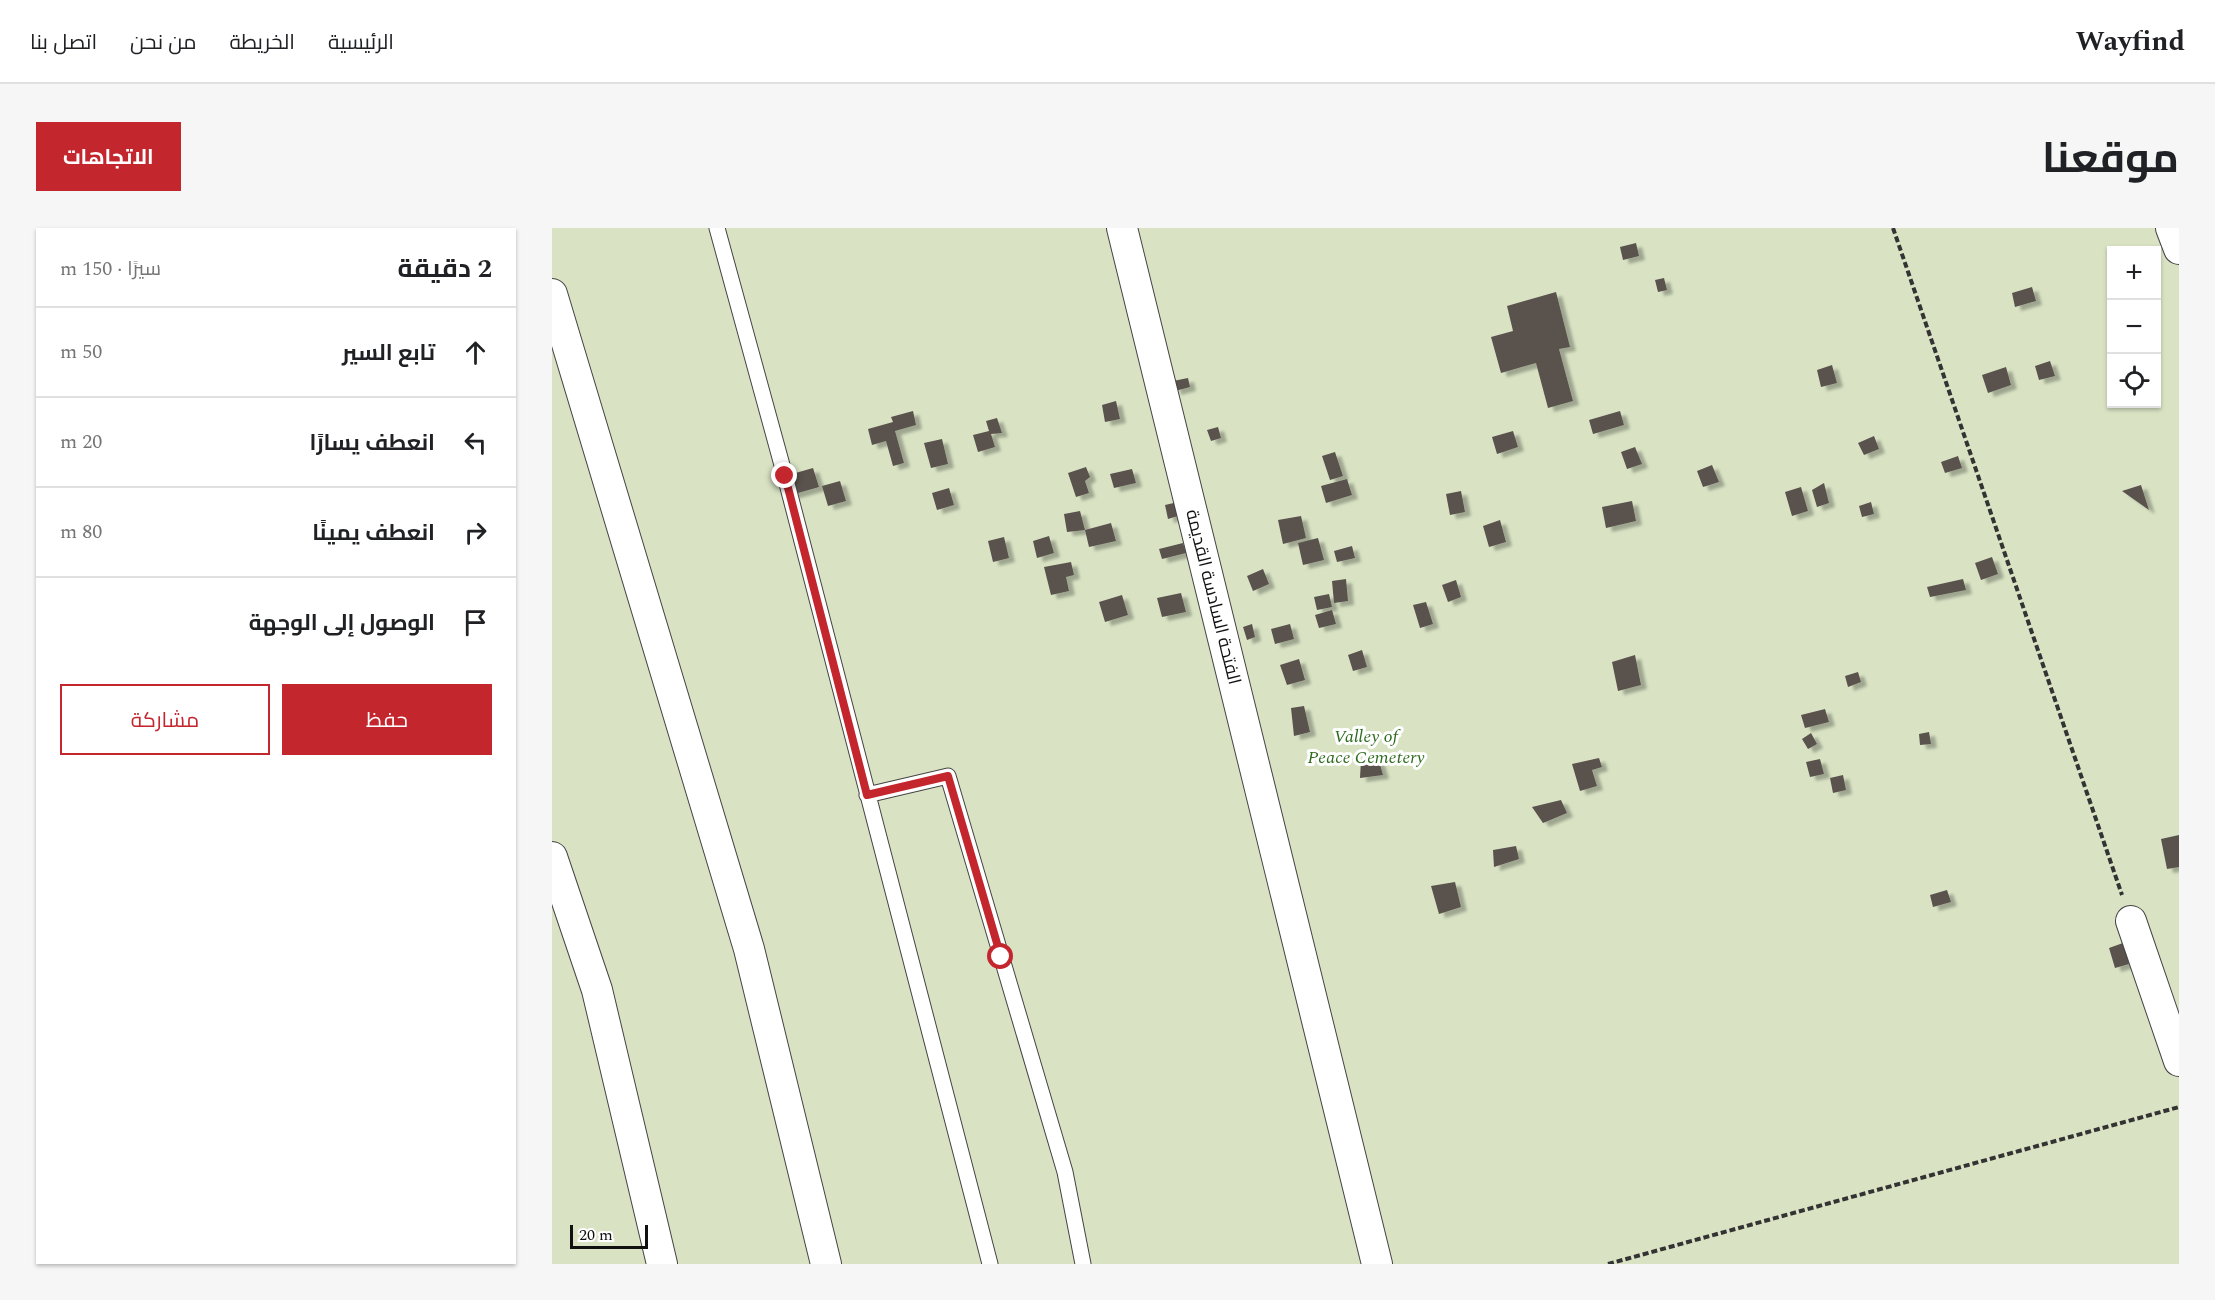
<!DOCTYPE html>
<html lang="ar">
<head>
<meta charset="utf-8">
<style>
	:root { --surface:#fff; --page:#f6f6f6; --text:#202124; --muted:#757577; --line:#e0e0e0; --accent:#c4262e }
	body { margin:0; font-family:Spectral,Cairo,serif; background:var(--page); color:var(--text); direction:rtl }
	.controls { position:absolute; right:18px; top:18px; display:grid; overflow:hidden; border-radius:0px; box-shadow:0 2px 4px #0004 }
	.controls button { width:54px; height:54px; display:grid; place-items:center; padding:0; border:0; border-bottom:2px solid var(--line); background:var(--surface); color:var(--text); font:30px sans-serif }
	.scale { position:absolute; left:18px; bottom:15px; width:78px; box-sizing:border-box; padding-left:6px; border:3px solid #111; border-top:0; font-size:16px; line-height:21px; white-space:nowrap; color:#111; -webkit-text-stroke:4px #fff; paint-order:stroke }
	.stop { position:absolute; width:18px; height:18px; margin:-14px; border:4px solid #c4262e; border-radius:50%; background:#fff }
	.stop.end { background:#c4262e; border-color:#fff; box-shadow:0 2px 6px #0008 }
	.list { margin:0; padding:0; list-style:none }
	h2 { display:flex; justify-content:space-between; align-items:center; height:78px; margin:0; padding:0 24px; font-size:26px }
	h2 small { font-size:20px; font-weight:400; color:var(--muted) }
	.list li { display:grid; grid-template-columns:39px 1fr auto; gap:18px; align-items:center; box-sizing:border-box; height:90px; padding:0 24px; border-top:2px solid var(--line) }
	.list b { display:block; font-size:22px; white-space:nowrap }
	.list em { font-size:20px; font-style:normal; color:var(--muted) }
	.actions { display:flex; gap:12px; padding:18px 24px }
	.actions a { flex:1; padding:14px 0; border:2px solid var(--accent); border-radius:0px; text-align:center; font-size:21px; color:var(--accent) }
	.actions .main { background:var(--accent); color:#fff }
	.icon { flex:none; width:33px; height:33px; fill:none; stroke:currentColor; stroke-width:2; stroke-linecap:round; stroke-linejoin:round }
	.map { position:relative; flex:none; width:1627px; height:1036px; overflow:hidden; direction:ltr; border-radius:0px }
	header { display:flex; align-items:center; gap:36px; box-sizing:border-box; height:84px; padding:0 30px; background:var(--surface); border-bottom:2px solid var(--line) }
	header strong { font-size:28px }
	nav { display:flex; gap:33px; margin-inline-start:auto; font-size:21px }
	.intro { display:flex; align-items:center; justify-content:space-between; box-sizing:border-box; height:144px; padding:0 36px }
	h1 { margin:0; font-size:42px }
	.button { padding:15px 27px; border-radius:0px; background:var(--accent); color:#fff; font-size:21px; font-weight:700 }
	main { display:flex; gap:36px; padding:0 36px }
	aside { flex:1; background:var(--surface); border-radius:0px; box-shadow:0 2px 4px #0004 }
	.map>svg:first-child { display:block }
	.cemetery { fill:#d9e3c4; fill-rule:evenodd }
	.building { fill:#5a524d; filter:url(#shadow) }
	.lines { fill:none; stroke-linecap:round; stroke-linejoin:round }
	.lane-casing { stroke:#444; stroke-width:17 }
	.street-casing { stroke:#444; stroke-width:32 }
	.path { stroke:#333; stroke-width:4; stroke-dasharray:6 3; stroke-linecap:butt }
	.lane { stroke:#fff; stroke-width:15 }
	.street { stroke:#fff; stroke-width:30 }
	.route { stroke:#c4262e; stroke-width:8 }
	.labels { text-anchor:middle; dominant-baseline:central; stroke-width:6; stroke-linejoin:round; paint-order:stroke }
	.street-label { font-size:18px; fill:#111; stroke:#fff }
	.park-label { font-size:18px; font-style:italic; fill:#2f6b1f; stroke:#fff }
</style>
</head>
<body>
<header>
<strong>Wayfind</strong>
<nav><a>الرئيسية</a><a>الخريطة</a><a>من نحن</a><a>اتصل بنا</a></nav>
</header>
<div class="intro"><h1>موقعنا</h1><a class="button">الاتجاهات</a></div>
<main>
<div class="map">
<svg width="1627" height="1036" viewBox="0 0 1627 1036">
	<defs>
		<filter id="shadow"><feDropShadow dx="6" dy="4" stdDeviation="1.5" flood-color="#0004"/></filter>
	</defs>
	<rect width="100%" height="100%" fill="#fffdf5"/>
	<!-- cemetery -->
	<path class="cemetery" d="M0,0H1627V1036H0ZM1560,22H1604V176H1560Z"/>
	<!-- building -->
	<path class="building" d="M1084,15L1087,28L1071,32L1068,19Z
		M1112,50L1115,62L1106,64L1103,52Z
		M1480,59L1484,73L1463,79L1460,65Z
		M1004,64L1018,119L1007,121L1021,173L996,180L984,135L949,145L939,109L961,103L955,78Z
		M1498,133L1503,148L1487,152L1483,138Z
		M1280,137L1285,155L1269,159L1265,142Z
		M1454,139L1459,157L1436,165L1430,147Z
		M636,150L638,159L623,163L621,153Z
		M564,173L568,191L553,194L550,177Z
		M361,183L364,197L343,203L352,235L341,238L334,213L320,217L316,201L341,194L339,189Z
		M1068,183L1072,197L1041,206L1037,192Z
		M445,190L450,205L439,206L443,219L426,224L421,207L437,203L434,193Z
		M666,199L669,210L659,213L655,202Z
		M961,203L966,219L945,226L940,209Z
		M1322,208L1327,221L1312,227L1306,215Z
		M390,211L396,236L379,240L372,215Z
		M1083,219L1090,236L1075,241L1069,224Z
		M783,224L791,248L778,252L770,228Z
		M1406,228L1410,240L1393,245L1389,234Z
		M1160,237L1167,254L1151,259L1145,243Z
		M534,239L538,249L533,253L537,265L524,269L516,245Z
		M261,240L267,259L239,267L233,248Z
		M580,241L584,255L562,260L558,246Z
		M795,251L800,267L774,275L769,258Z
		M288,253L294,273L276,278L270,258Z
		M1272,255L1277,275L1265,279L1260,262Z
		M1589,257L1597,282L1570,263Z
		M1249,259L1256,283L1240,288L1233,264Z
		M397,260L402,277L385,282L380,265Z
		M909,263L913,284L898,287L894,266Z
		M1080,273L1084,293L1054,300L1050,279Z
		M626,274L629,287L616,291L613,277Z
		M1319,274L1322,286L1310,289L1307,278Z
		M528,283L533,302L515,304L512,286Z
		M749,288L754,310L731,316L726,292Z
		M948,292L954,314L937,319L931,298Z
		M559,295L564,313L537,319L533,302Z
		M497,308L502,325L485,330L481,313Z
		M452,309L457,330L441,334L436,313Z
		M766,310L772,332L751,337L746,315Z
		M631,315L634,325L610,331L607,321Z
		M800,318L803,330L785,334L782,323Z
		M1440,329L1446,346L1429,352L1423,335Z
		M519,334L522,347L514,349L517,363L499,367L492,339Z
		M711,341L717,356L701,363L695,348Z
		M794,351L796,373L782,375L780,353Z
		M1411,351L1414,362L1378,369L1375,359Z
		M904,352L909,369L896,374L890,357Z
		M629,365L634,384L610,389L605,370Z
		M777,366L780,379L765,382L762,369Z
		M570,367L576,387L553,394L547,374Z
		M874,374L881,396L868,400L861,377Z
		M780,382L784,396L767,400L763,387Z
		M700,396L703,409L695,412L691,399Z
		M738,396L742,411L723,416L719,401Z
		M810,422L815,439L801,443L796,427Z
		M1083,427L1089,457L1066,463L1060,434Z
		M747,431L753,452L735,457L728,437Z
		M1306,444L1309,454L1296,459L1293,448Z
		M752,478L758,504L742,508L739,480Z
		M1273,481L1277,494L1253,500L1249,487Z
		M1377,504L1379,516L1368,517L1367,506Z
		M1259,505L1265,516L1256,521L1250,511Z
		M1047,530L1050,539L1040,542L1045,558L1028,563L1020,536Z
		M809,531L827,533L831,547L808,550Z
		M1268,531L1272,546L1258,549L1254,534Z
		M1291,547L1294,562L1281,565L1278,550Z
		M1009,572L1015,585L991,595L980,579Z
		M1627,607V639L1615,641L1609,611Z
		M964,618L967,631L942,639L941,622Z
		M903,654L909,679L887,686L879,658Z
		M1395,662L1399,674L1381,679L1378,667Z
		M1571,715L1577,736L1563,740L1557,720Z"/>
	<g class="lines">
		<defs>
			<path id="lane" d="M165,0L233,248L438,1036
				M315,567L396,548L513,944L531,1036"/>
			<path id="street" d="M570,0L825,1036
				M1619,0L1627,21
				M0,66L197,721L274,1036
				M0,629L45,762L110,1036
				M1579,693L1627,833"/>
		</defs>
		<!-- lane casing -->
		<use href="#lane" class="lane-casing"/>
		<!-- street casing -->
		<use href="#street" class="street-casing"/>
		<!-- path -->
		<path class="path" d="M1341,0L1570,667
			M1056,1036L1627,879"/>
		<!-- lane -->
		<use href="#lane" class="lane"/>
		<!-- street -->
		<use href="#street" class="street"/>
	</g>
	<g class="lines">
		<!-- route -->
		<path class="route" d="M233,248L315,567L396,548L449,729"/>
	</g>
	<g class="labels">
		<!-- street labels -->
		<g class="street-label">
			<text transform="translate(661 369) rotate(76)">الفتحة السادسة القديمة</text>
		</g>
		<!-- park labels -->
		<g class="park-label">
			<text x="814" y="508">Valley of<tspan x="814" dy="21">Peace Cemetery</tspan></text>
		</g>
	</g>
</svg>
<div class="controls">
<button>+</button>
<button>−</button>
<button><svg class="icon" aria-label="locate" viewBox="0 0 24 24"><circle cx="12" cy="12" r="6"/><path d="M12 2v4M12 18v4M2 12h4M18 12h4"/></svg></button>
</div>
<div class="scale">20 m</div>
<div class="stop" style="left:449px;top:729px"></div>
<div class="stop end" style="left:233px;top:248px"></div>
</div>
<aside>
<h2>2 دقيقة<small>سيرًا · 150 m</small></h2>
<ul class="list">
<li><svg class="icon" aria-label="ahead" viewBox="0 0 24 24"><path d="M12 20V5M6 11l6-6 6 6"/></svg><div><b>تابع السير</b></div><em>50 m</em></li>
<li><svg class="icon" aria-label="left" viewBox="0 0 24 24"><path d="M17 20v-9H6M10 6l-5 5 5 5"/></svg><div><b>انعطف يسارًا</b></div><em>20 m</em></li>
<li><svg class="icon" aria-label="right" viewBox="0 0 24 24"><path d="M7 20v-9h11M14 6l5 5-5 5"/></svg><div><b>انعطف يمينًا</b></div><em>80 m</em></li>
<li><svg class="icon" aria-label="arrive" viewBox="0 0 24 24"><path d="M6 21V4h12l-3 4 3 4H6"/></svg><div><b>الوصول إلى الوجهة</b></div></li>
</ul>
<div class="actions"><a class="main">حفظ</a><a>مشاركة</a></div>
</aside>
</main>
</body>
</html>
